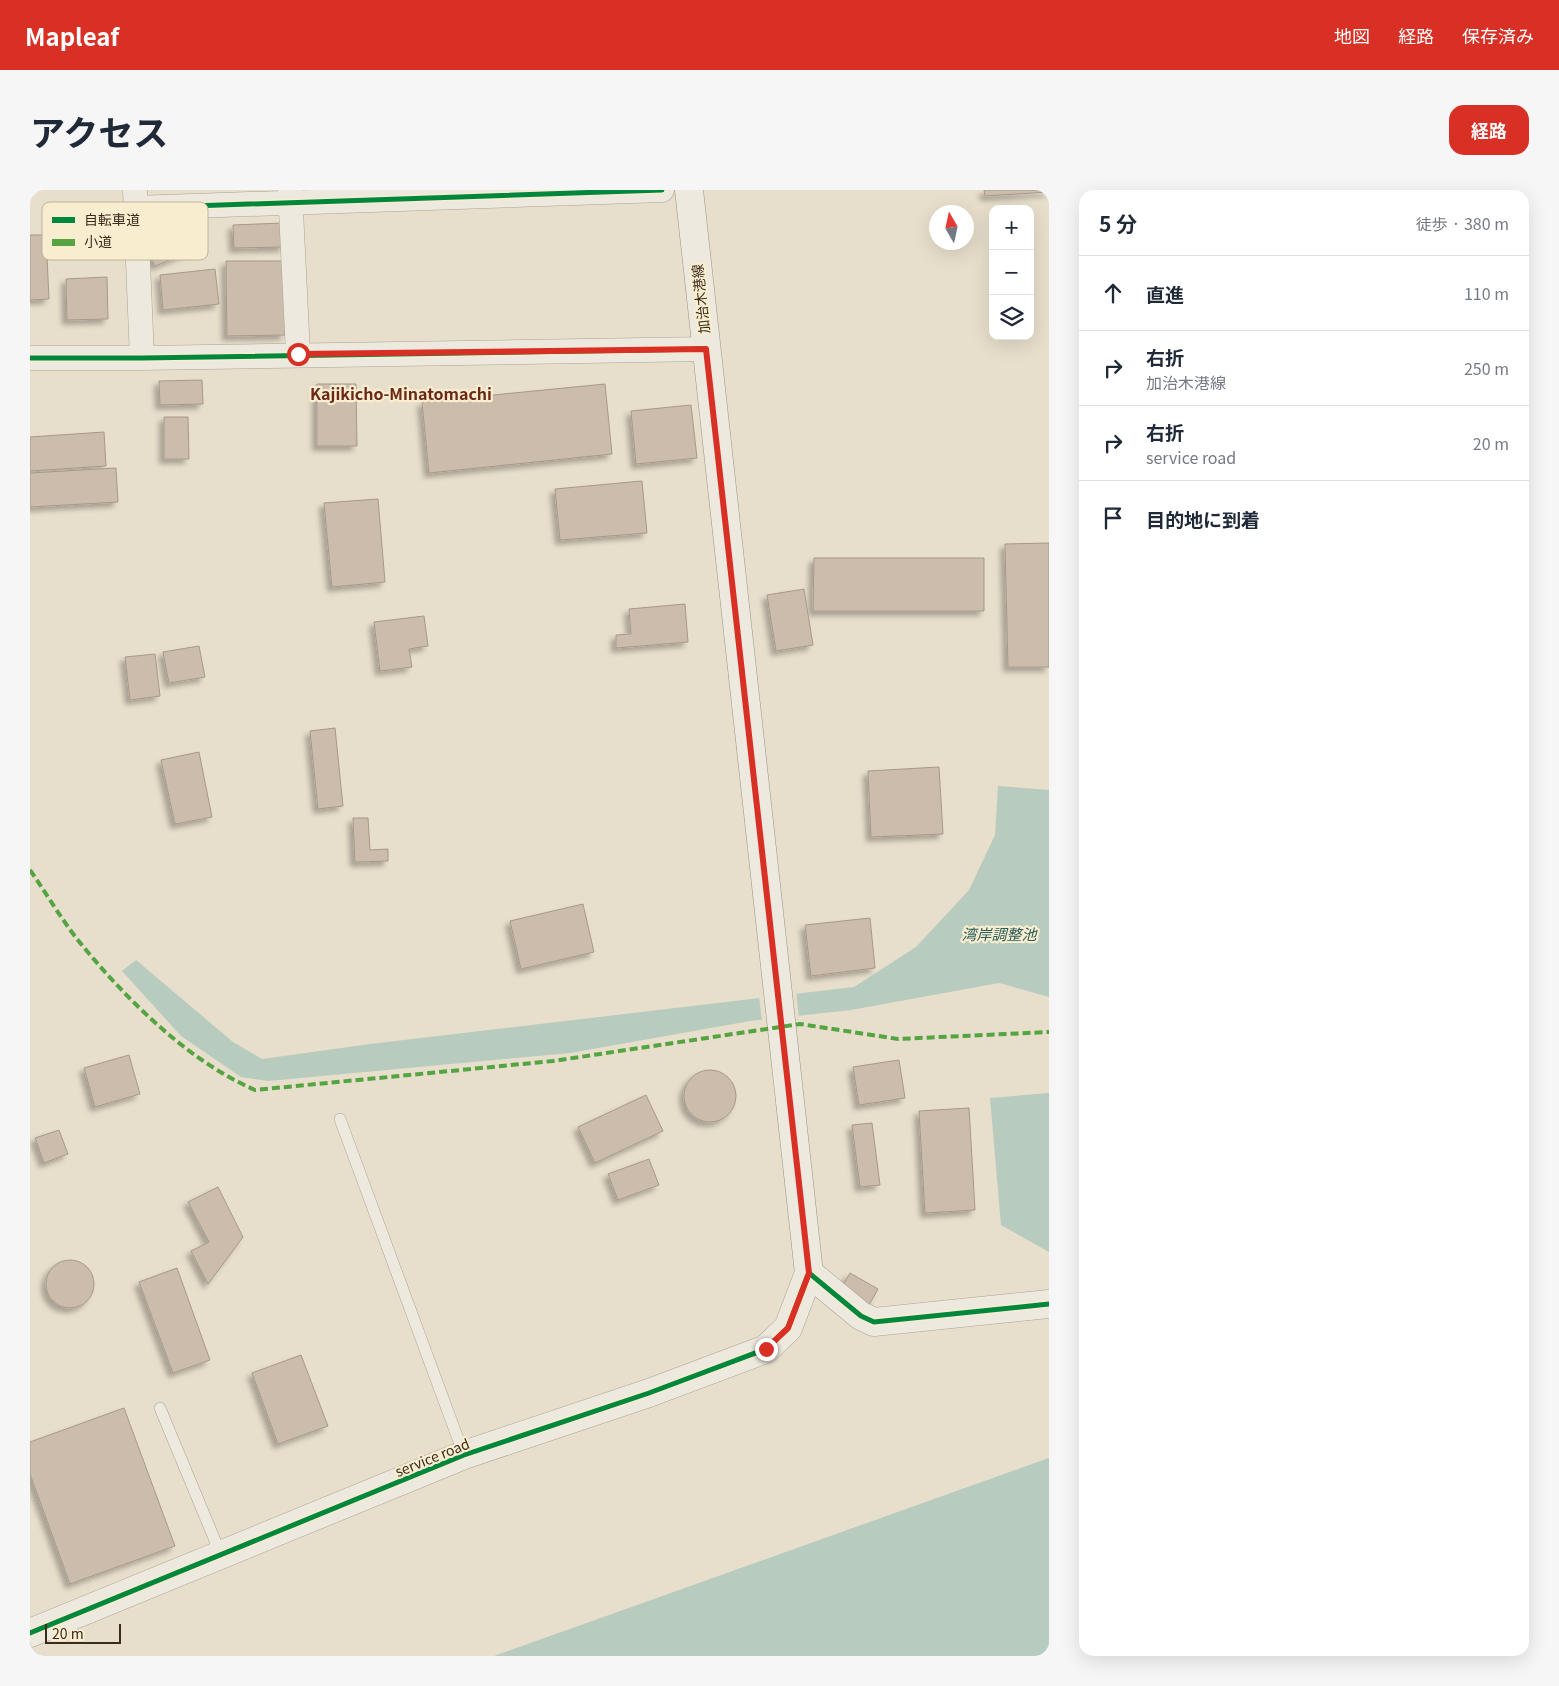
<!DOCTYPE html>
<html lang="ja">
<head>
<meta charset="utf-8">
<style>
	:root { --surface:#fff; --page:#f6f6f7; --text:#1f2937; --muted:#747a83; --line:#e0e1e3; --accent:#d93025 }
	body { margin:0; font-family:Georgia,"Noto Sans JP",serif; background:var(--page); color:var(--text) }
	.controls { position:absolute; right:15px; top:15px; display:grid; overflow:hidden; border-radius:10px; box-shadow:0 5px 20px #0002 }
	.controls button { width:45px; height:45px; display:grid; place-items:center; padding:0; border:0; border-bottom:1px solid var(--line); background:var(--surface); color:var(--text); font:25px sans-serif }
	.compass { position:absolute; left:899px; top:15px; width:45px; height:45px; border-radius:50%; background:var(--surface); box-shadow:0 5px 20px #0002; rotate:351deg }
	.scale { position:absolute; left:15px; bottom:12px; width:76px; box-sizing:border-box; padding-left:5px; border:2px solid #3b2b1c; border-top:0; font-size:14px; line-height:18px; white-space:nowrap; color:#3b2b1c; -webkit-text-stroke:4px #f9edd0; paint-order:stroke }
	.stop { position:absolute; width:15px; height:15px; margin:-11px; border:4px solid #d93025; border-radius:50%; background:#fff }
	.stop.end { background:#d93025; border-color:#fff; box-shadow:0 1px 5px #0008 }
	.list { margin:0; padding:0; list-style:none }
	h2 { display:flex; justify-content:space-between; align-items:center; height:65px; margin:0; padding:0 20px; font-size:21px }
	h2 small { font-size:16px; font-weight:400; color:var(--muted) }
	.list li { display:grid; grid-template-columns:32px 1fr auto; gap:15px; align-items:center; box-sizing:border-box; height:75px; padding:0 20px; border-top:1px solid var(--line) }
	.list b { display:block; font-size:19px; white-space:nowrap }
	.list p { margin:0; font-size:16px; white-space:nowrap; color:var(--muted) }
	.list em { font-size:16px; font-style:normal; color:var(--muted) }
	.icon { flex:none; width:28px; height:28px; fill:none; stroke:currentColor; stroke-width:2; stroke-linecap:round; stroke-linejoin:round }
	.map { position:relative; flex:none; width:1019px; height:1466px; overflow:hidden; border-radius:15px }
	header { display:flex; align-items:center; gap:30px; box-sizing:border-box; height:70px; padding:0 25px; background:var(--accent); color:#fff }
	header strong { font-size:24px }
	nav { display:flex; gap:28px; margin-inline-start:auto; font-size:18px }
	.intro { display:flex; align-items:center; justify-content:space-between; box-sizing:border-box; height:120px; padding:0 30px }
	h1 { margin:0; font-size:35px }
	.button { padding:12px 22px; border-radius:15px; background:var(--accent); color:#fff; font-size:18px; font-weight:700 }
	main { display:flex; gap:30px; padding:0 30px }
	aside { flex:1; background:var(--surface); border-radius:15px; box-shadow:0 5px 20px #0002 }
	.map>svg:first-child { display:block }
	.water { fill:#b7ccbf }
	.pier { fill:#e7decb }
	.building { fill:#cbbcac; stroke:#a7998a; filter:url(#shadow) }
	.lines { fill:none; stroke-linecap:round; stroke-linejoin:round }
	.service-casing { stroke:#aca395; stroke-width:12 }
	.minor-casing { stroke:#aca395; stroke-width:25 }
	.tertiary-casing { stroke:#aca395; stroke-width:29 }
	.secondary-casing { stroke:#9b9285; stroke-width:29 }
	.service { stroke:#eee9de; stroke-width:11 }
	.minor { stroke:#eee9de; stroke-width:24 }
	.tertiary { stroke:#eee9de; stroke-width:28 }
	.secondary { stroke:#eee9de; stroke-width:28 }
	.quiet { stroke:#54a441; stroke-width:4; stroke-dasharray:8 4; stroke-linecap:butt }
	.cycleway-casing { stroke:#f9edd0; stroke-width:8 }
	.cycleway { stroke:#00873e; stroke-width:5 }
	.route { stroke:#d93025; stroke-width:6 }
	.labels { text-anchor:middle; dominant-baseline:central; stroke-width:4.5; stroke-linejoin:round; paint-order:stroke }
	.street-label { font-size:14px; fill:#3b2b1c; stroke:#f9edd0 }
	.water-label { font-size:15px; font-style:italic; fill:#295d59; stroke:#f9edd0 }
	.quarter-label { font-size:16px; font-weight:bold; fill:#6c2817; stroke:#f9edd0 }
	.key { fill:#f9edd0; stroke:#c0b39a; stroke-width:1 }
	.key-label { font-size:14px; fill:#3b2b1c }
</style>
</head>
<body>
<header>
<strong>Mapleaf</strong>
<nav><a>地図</a><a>経路</a><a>保存済み</a></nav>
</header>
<div class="intro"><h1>アクセス</h1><a class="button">経路</a></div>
<main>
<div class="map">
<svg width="1019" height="1466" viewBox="0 0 1019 1466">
	<defs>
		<filter id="shadow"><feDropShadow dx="-4.5" dy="4.5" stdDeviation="2.5" flood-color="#0004"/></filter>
	</defs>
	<rect width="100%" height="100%" fill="#e7decb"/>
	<!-- water -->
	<path class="water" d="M968,596L1019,600V807L969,793L821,820L720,831L540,863L238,891L211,887L151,846L92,781L106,770L203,852L232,869L340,854L824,797L886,757L939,700L965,645Z
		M1019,903V1062L971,1035L960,908Z
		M1019,1268V1466H464Z"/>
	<!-- pier -->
	<path class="pier" d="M766,801L769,828L732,832L729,806Z"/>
	<!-- building -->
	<path class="building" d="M954,0H1019V2L955,6Z
		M173,23V44L160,45L166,59L125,76L111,45L151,27Z
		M253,33L254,57L204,58L203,35Z
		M0,45H16L19,109L0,110Z
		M196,71H254L255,145L197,146Z
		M185,79L189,114L133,120L130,85Z
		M77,87L78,129L37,130L36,89Z
		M172,190L173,214L130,215L129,191Z
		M287,194H326L327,256H287Z
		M575,194L582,264L399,283L392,212Z
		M661,215L667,268L606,274L601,221Z
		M134,227H158L159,269H134Z
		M74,242L76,276L0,281V247Z
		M86,278L88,312L0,317V283Z
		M612,291L617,343L530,350L525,299Z
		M348,309L355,392L302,397L294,313Z
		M1019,353V477H978L975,354Z
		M784,368H954V421H783Z
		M774,399L783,455L746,461L737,405Z
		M655,414L658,452L586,458V445L601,444L599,419Z
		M394,426L398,456L379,459L382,477L350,481L344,432Z
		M169,456L175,487L139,493L133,462Z
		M125,464L130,506L100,510L95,467Z
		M305,538L313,616L288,619L280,541Z
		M169,562L182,627L145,634L131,570Z
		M909,577L913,644L841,647L838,581Z
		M323,628H338L340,660L358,659V671L325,672Z
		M553,714L564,762L491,779L480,731Z
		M840,728L845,778L781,786L775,735Z
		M99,865L110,904L65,917L54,878Z
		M869,870L875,908L829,915L823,877Z
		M654 906a26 26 0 1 1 52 0a26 26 0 1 1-52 0Z
		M616,905L633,941L565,973L548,937Z
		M939,918L945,1020L895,1023L889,921Z
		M842,933L850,995L830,997L822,935Z
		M29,940L38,964L14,973L5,948Z
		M619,969L629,995L588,1010L578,984Z
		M188,997L213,1047L178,1094L161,1061L179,1052L158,1012Z
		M16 1094a24 24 0 1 1 48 0a24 24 0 1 1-48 0Z
		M147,1078L180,1170L143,1183L109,1092Z
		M820,1083L848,1099L839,1115L811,1099Z
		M271,1165L298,1236L248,1254L222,1183Z
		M94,1218L145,1356L40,1394L0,1284V1252Z"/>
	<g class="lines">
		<defs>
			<path id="service" d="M310,929L434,1265
				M130,1218L191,1365"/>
			<path id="minor" d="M105,0L112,168
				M260,0L268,164
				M105,18L632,0
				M0,168H112L676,159"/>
			<path id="tertiary" d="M0,1443L434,1265L619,1203L736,1159L758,1138L779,1083L831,1126L844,1132L1019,1114"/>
			<path id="secondary" d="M659,0L779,1083"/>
		</defs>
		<!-- service casing -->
		<use href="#service" class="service-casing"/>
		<!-- minor casing -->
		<use href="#minor" class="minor-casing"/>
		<!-- tertiary casing -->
		<use href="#tertiary" class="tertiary-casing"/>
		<!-- secondary casing -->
		<use href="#secondary" class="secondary-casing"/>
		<!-- service -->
		<use href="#service" class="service"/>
		<!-- minor -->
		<use href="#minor" class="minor"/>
		<!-- tertiary -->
		<use href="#tertiary" class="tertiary"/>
		<!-- secondary -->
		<use href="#secondary" class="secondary"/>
		<!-- quiet -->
		<path class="quiet" d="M0,680C16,703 30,727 47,749C94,807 156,870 225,900L523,871L770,834L868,849L1019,842"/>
		<defs>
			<path id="cycleway" d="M105,18L632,0
				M0,168H112L676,159
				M0,1443L434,1265L619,1203L736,1159L758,1138L779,1083L831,1126L844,1132L1019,1114"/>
		</defs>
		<!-- cycleway casing -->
		<use href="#cycleway" class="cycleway-casing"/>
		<!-- cycleway -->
		<use href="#cycleway" class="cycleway"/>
	</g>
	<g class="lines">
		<!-- route -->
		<path class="route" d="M268,164L676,159L779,1083L758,1138L736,1159"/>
	</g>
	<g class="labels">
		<!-- street labels -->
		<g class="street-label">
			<text transform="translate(670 109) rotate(-96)">加治木港線</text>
			<text transform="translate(402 1267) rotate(-22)">service road</text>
		</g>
		<!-- water labels -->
		<g class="water-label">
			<text x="969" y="743">湾岸調整池</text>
		</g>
		<!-- quarter labels -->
		<g class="quarter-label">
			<text x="371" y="203">Kajikicho-Minatomachi</text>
		</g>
	</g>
	<!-- legend -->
	<rect x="12" y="12" width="166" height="58" rx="8" class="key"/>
	<rect x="22" y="27" width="23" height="6" fill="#00873e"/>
	<rect x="22" y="49" width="23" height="7" fill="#54a441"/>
	<g class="key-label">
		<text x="54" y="35">自転車道</text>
		<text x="54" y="57">小道</text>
	</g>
</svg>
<div class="controls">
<button>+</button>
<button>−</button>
<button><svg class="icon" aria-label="layers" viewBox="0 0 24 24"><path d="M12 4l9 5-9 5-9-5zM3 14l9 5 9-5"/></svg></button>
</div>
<svg class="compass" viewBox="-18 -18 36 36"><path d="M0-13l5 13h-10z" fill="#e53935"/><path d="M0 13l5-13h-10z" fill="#747a83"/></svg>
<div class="scale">20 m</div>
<div class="stop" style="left:268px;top:164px"></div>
<div class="stop end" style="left:736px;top:1159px"></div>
</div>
<aside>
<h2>5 分<small>徒歩 · 380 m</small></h2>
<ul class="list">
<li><svg class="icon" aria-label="ahead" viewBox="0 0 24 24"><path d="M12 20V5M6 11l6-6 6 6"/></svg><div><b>直進</b></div><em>110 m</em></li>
<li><svg class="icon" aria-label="right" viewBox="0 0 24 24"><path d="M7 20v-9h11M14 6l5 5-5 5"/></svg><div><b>右折</b><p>加治木港線</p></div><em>250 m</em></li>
<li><svg class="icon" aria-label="right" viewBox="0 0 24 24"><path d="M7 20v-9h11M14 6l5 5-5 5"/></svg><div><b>右折</b><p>service road</p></div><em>20 m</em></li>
<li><svg class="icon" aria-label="arrive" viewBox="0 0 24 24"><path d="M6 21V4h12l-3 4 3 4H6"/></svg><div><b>目的地に到着</b></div></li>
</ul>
</aside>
</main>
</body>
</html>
